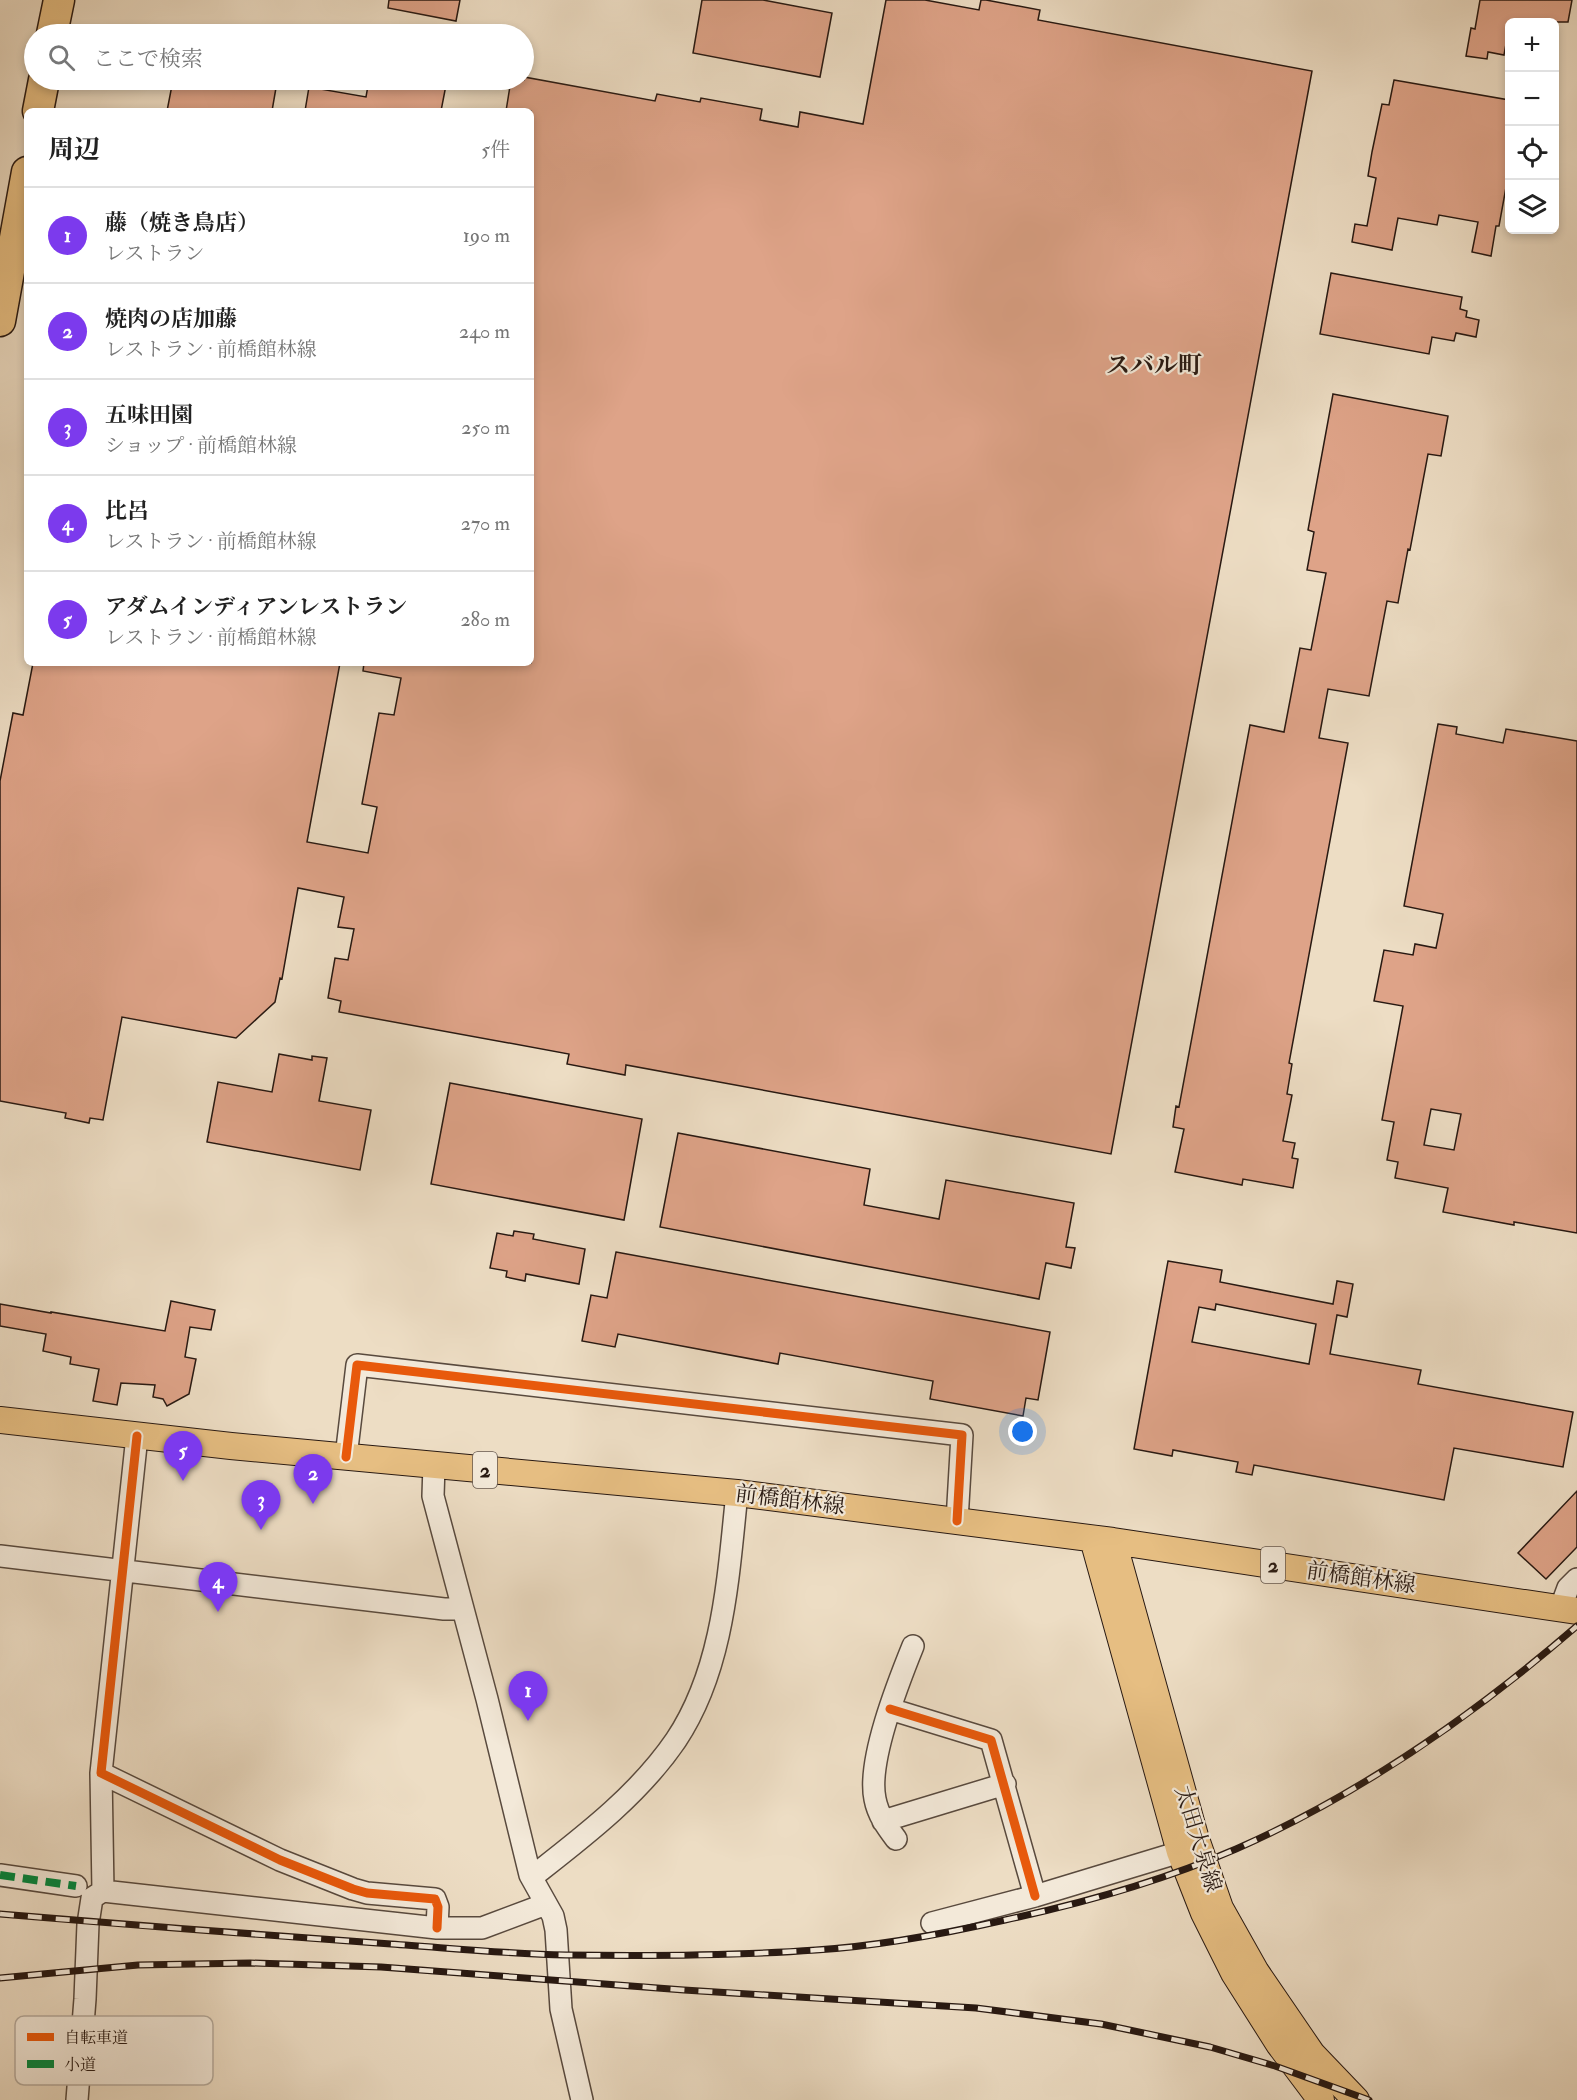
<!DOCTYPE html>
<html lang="ja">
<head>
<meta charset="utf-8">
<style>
	:root { --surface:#fff; --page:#f6f6f6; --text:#222; --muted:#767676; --line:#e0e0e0; --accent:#7c3aed }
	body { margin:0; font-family:"IM FELL Double Pica","Noto Serif JP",serif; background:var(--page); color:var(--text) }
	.controls { position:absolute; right:18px; top:18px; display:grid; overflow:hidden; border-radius:9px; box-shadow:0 3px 9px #0003 }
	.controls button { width:54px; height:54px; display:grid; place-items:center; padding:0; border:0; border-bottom:2px solid var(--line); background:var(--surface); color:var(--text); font:30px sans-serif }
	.you { position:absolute; left:1023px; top:1432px; width:21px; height:21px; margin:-15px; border:4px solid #fff; border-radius:50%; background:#1a73e8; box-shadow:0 0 0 9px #1a73e833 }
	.badge { display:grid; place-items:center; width:39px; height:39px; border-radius:50%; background:var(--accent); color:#fff; font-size:20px; font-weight:700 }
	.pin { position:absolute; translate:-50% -50px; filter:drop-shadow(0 2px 3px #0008) }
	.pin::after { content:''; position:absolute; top:32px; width:21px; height:18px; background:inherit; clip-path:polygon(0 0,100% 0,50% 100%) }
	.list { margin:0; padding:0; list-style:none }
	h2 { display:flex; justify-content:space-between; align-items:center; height:78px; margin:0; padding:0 24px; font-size:26px }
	h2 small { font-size:20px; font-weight:400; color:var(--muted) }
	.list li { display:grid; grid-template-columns:39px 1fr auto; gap:18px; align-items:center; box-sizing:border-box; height:96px; padding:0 24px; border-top:2px solid var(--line) }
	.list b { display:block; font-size:22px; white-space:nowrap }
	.list p { margin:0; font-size:20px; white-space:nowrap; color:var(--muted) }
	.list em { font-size:20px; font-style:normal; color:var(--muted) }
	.icon { flex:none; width:33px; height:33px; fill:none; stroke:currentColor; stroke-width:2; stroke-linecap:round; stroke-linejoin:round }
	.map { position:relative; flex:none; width:1577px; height:2100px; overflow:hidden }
	.search { position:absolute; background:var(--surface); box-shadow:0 3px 9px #0003; left:24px; top:24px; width:510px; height:66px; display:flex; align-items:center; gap:15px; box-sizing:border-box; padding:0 21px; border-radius:33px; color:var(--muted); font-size:22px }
	.panel { position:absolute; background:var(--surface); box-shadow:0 3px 9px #0003; left:24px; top:108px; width:510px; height:558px; border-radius:9px }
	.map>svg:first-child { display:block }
	.building { fill:#dea388; stroke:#281912; stroke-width:1.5; fill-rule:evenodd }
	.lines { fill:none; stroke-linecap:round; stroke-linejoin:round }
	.minor-casing { stroke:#594a3e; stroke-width:24 }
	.major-casing { stroke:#281912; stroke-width:28 }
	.highway-casing { stroke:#281912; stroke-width:33 }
	.minor { stroke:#f3e9d9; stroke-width:21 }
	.major { stroke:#e6be82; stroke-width:26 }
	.highway { stroke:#e6be82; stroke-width:30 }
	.rail-casing { stroke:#281912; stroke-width:7 }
	.rail { stroke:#f3e9d9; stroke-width:4.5; stroke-dasharray:14; stroke-linecap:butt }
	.quiet { stroke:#00873e; stroke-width:8; stroke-dasharray:15 8; stroke-linecap:butt }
	.cycleway-casing { stroke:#f3e9d9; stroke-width:13 }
	.cycleway { stroke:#e8590c; stroke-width:9 }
	.labels { text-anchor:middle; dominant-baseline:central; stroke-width:4.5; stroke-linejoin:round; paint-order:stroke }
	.shield { fill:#f3e9d9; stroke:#65574e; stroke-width:1.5 }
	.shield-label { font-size:21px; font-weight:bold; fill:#281912 }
	.street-label { font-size:22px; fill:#281912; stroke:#f3e9d9 }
	.neighbourhood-label { font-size:24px; font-weight:bold; fill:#281912; stroke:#f3e9d9 }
	.key { fill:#f3e9d9; stroke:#b6ab9d; stroke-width:1.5 }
	.key-label { font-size:16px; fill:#281912 }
</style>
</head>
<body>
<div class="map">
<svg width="1577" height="2100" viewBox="0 0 1577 2100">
	<rect width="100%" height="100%" fill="#edddc4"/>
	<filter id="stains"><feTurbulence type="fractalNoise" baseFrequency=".00333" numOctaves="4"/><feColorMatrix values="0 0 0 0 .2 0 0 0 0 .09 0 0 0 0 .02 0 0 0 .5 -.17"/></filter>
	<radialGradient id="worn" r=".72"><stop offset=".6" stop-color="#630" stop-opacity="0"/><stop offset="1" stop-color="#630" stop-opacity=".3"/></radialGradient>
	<!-- building -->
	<path class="building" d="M389,0H460L456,21L388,8Z
		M702,0H763L832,13L820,77L693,53Z
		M886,0H925L979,10L981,0H986L1040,10L1038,20L1312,71L1111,1154L626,1065L625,1075L567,1064L569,1054L339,1012L341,1001L328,998L335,958L348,960L354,929L338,927L344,897L298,888L282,979L280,978L275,1002L236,1038L122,1017L103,1120L90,1118L89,1123L65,1118L66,1113L0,1101V781L13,713L23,715L33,663H340L307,842L368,853L377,807L362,804L379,713L394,715L401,678L363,671L364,663H531V111H506L511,80H524V77L655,101L657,94L700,102L701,98L762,109L760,120L798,127L800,112L863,124Z
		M1480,0H1572L1568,22H1509V45L1506,44L1504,55L1488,52L1487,59L1466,56L1471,28L1475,29Z
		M173,80H266L277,82L272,111H167Z
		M369,80H447L441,111H305L309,87L366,97Z
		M1394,80L1509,100V171L1499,226H1496L1491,256L1472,252L1478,222L1439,215L1437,225L1398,218L1392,250L1352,242L1355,224L1367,226L1376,178L1368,176L1372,152L1382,104L1389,105Z
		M1331,273L1462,297L1460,309L1467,311L1466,317L1479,320L1476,337L1456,333L1454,341L1432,337L1429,354L1320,334Z
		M1333,394L1448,416L1441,456L1428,454L1410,550L1408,549L1398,603L1387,601L1369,696L1328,689L1319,738L1348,743L1289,1063L1292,1064L1287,1094L1292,1095L1283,1141L1295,1143L1292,1158L1298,1159L1293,1188L1243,1179L1242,1185L1175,1172L1184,1129L1173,1127L1176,1106L1179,1107L1250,725L1284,732L1300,648L1311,650L1326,573L1307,570L1314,532L1308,530Z
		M1438,724L1457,727L1456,734L1503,743L1506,729L1577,741V1233L1514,1222V1225L1443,1212L1448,1188L1395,1178L1398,1162L1387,1160L1394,1122L1382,1120L1403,1006L1374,1001L1384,950L1413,955L1415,944L1436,948L1443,914L1404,906ZM1431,1109L1461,1114L1454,1150L1424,1145Z
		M279,1054L312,1060V1056L327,1058L319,1101L371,1110L360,1170L207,1142L218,1082L272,1092Z
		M450,1083L642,1119L624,1220L431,1184Z
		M678,1133L870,1169L864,1205L939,1219L946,1180L1074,1203L1066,1247L1075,1248L1071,1268L1046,1263L1039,1299L660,1227Z
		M514,1231L534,1234L533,1239L585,1249L579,1284L526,1274L525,1281L506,1277L507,1271L490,1268L497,1233L513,1236Z
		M616,1252L1050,1332L1038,1400L1026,1398L1023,1416L930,1399L933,1381L780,1353L778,1364L618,1334L615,1347L582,1341L591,1295L607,1298Z
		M1168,1261L1222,1270L1220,1282L1333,1304L1337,1281L1353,1284L1347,1317L1337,1315L1330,1354L1421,1370L1418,1384L1573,1412L1563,1467L1454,1448L1444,1500L1254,1465L1252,1475L1236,1472L1238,1462L1173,1450L1172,1456L1134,1449ZM1216,1304L1316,1324L1309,1364L1192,1342L1199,1307L1215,1310Z
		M171,1301L215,1310L211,1330L190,1327L185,1357L196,1359L189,1394L167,1406L163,1399L153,1397L155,1385L121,1383L117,1405L93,1401L99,1369L70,1364L71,1357L43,1351L46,1334L0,1326V1304L51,1313V1312L165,1331Z
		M1577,1491V1547L1546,1579L1518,1553Z"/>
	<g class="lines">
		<defs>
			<path id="minor" d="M137,1436L101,1773L280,1860L353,1889L367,1893L435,1899L438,1907L437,1928
				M346,1457L357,1365L962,1435L957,1521
				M434,1465L433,1496L487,1699L530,1875L553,1916L556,1930L561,2009L582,2100
				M0,1556L444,1609H462
				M1561,1607L1568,1588L1577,1579
				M890,1709L991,1740L1035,1896
				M101,1773L103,1891
				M883,1821L1005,1784
				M896,1839C887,1827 878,1815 875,1799C867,1761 898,1683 913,1646
				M0,1875L76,1886
				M530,1875L537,1873C587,1834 640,1793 676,1740C724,1668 728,1577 737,1493
				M932,1923L1035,1896L1180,1852
				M77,2100L85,1999L88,1924L92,1898L103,1891L437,1928H482L546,1904"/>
			<path id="major" d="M0,1420L231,1446L737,1493L1113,1541L1577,1611
				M1093,1539L1180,1852L1204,1913L1234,1973L1279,2044L1321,2100
				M1113,1541L1195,1836L1220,1908L1256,1972L1312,2054L1356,2100"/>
			<path id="highway" d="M52,34L59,0
				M38,111L44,80
				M0,321L27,172"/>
		</defs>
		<!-- minor casing -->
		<use href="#minor" class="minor-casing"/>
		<!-- major casing -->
		<use href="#major" class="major-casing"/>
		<!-- highway casing -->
		<use href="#highway" class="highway-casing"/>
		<!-- minor -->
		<use href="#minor" class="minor"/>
		<!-- major -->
		<use href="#major" class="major"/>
		<!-- highway -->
		<use href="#highway" class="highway"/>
		<defs>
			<path id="rail" d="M0,1914C130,1925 261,1935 391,1944C449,1948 508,1954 566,1955C649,1956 733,1956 816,1950C880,1946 943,1934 1005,1920C1084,1903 1162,1881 1236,1849C1361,1794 1474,1715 1577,1626
				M0,1978L138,1965L250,1963L381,1967L684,1990L976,2008L1101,2024L1210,2047L1275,2066L1369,2100"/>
		</defs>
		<!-- rail casing -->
		<use href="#rail" class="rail-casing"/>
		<!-- rail -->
		<use href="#rail" class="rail"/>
		<!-- quiet -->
		<path class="quiet" d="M0,1875L76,1886"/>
		<defs>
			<path id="cycleway" d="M137,1436L101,1773L280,1860L353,1889L367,1893L435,1899L438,1907L437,1928
				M346,1457L357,1365L962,1435L957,1521
				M890,1709L991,1740L1035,1896"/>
		</defs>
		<!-- cycleway casing -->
		<use href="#cycleway" class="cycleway-casing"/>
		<!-- cycleway -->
		<use href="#cycleway" class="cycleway"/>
	</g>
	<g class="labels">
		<!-- shield labels -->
		<g class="shield">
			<rect x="473" y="1452" width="24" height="36" rx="4.5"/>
			<rect x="1261" y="1547" width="24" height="36" rx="4.5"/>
		</g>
		<g class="shield-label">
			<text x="485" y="1470">2</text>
			<text x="1273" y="1565">2</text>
		</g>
		<!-- street labels -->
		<g class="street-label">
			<text transform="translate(790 1500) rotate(7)">前橋館林線</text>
			<text transform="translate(1361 1578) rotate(8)">前橋館林線</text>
			<text transform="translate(1198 1839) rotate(73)">太田大泉線</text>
		</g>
		<!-- neighbourhood labels -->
		<g class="neighbourhood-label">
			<text x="1154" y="365">スバル町</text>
		</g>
	</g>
	<!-- legend -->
	<rect x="15" y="2016" width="198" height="69" rx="9" class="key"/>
	<rect x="27" y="2033" width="27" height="8" fill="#e8590c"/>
	<rect x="27" y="2060" width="27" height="8" fill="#00873e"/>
	<g class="key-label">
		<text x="64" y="2043">自転車道</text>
		<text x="64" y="2070">小道</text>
	</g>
	<rect width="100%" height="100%" filter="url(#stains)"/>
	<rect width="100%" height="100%" fill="url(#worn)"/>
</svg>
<div class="controls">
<button>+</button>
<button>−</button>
<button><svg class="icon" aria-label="locate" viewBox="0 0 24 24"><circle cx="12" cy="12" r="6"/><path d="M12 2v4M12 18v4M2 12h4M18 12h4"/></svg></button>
<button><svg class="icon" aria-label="layers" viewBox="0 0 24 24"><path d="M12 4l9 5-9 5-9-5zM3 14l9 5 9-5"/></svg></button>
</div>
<div class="you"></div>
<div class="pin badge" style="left:528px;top:1721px">1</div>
<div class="pin badge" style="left:313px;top:1504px">2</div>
<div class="pin badge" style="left:261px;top:1530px">3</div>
<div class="pin badge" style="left:218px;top:1612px">4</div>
<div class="pin badge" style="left:183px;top:1481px">5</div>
<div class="search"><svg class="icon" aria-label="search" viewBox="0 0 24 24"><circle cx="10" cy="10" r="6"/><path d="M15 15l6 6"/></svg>ここで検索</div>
<section class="panel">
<h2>周辺<small>5件</small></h2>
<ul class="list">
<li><span class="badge">1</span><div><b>藤（焼き鳥店）</b><p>レストラン</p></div><em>190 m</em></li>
<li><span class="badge">2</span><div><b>焼肉の店加藤</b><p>レストラン · 前橋館林線</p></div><em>240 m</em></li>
<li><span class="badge">3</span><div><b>五味田園</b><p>ショップ · 前橋館林線</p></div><em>250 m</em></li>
<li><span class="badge">4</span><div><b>比呂</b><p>レストラン · 前橋館林線</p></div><em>270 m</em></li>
<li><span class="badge">5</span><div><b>アダムインディアンレストラン</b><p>レストラン · 前橋館林線</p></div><em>280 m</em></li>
</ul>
</section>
</div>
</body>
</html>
